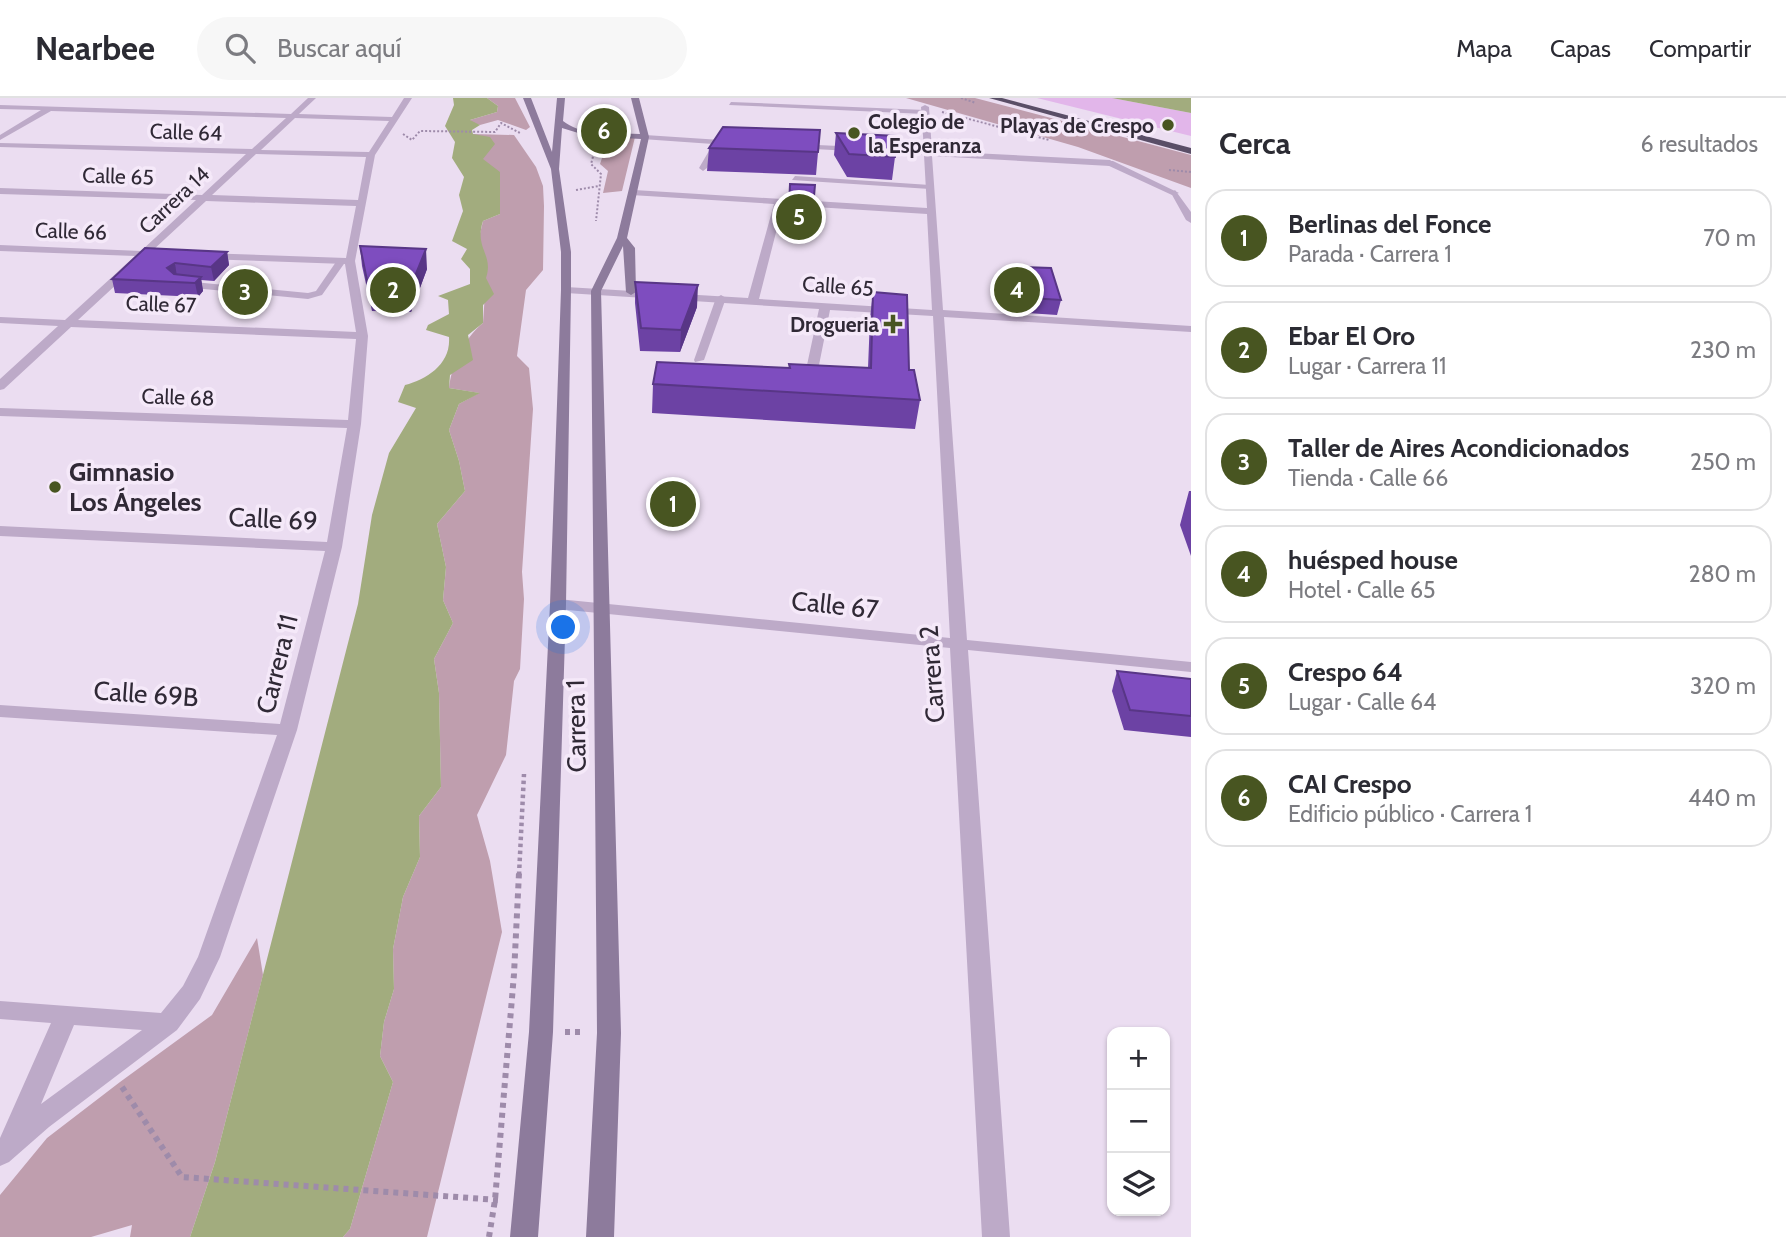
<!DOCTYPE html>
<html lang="es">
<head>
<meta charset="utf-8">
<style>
	:root { --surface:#fff; --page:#f7f7f7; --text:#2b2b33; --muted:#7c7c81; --line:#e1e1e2; --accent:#485521 }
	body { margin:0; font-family:Cabin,sans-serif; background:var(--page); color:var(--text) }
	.controls { position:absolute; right:21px; bottom:21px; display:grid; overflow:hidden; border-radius:14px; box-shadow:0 2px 5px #0004 }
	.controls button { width:63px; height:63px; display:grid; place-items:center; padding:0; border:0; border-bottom:2px solid var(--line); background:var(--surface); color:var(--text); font:35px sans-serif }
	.you { position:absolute; left:564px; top:530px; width:24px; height:24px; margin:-18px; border:5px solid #fff; border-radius:50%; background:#1a73e8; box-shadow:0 0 0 10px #1a73e833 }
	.badge { display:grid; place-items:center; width:46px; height:46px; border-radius:50%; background:var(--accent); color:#fff; font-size:23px; font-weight:700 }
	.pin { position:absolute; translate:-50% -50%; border:4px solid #fff; box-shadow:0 2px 7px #0006 }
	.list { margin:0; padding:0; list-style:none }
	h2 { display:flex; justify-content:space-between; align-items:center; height:91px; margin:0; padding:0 28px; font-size:30px }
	h2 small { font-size:23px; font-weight:400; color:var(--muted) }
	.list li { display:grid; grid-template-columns:46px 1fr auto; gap:21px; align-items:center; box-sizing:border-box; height:98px; margin:0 14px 14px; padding:0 14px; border:2px solid var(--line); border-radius:21px }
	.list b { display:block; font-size:26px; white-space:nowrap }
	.list p { margin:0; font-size:23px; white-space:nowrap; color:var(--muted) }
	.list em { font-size:23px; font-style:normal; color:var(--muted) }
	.icon { flex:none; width:38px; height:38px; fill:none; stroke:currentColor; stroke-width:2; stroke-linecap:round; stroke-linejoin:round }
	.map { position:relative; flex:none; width:1191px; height:1139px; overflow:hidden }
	header { display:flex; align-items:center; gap:42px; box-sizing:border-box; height:98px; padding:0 35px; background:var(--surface); border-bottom:2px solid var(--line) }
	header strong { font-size:33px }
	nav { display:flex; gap:38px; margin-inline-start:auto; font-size:24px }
	.search { width:490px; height:63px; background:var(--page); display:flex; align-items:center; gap:18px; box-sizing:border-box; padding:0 24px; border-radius:38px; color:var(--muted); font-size:26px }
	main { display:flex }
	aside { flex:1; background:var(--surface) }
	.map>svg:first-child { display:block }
	.green { fill:#bf9eae }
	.sand { fill:#e2b6ea }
	.water { fill:#a2ac7e }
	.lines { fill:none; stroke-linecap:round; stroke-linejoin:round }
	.path-far2 { stroke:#9e8baa; stroke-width:2; stroke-dasharray:2 2; stroke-linecap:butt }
	.path-far1 { stroke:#9e8baa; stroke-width:4.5; stroke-dasharray:3.5 3.5; stroke-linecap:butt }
	.path { stroke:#9e8baa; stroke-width:6; stroke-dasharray:5 5; stroke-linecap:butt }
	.service { fill:#bdaac8; fill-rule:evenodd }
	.minor { fill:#bdaac8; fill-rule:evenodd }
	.secondary { fill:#8d7b9c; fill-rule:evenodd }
	.trunk { fill:#5a4e67; fill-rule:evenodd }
	.wall { fill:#6c42a4 }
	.shaded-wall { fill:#583686 }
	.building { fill:#7e4dbf; stroke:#583686; stroke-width:2 }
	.poi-dot { fill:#485521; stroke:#f5e9f9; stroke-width:2.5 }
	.labels { text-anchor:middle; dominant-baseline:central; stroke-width:7; stroke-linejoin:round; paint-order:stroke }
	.far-poi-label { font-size:21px; font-weight:bold; fill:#302936; stroke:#f5e9f9; text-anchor:end }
	.far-street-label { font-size:21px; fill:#302936; stroke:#f5e9f9 }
	.poi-label { font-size:26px; font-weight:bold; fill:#302936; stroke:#f5e9f9; text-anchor:start }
	.street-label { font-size:26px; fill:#302936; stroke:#f5e9f9 }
</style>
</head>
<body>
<header>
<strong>Nearbee</strong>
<div class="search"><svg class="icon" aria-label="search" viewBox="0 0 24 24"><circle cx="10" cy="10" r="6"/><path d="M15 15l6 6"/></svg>Buscar aquí</div>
<nav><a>Mapa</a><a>Capas</a><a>Compartir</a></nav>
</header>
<main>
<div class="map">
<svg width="1191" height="1139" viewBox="0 0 1191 1139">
	<rect width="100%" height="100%" fill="#ebddf1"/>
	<!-- green -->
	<path class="green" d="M487,0H515L530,29L526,32L498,22L480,27L472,25L470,22L497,14L498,8Z
		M906,0H975L1191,57V90L1078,49Z
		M473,36L514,37L536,69L543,88L544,108L543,172L526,192L517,258L529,270L533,311L522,474L524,501L520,571L514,583L506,657L477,717L490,763L502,834L427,1139H343L350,1131L393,984L380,958L384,924L394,891L393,851L403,799L420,759L419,718L441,689L439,595L434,561L453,525L443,502L446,469L437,426L465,393L459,363L449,332L459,306L479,295L449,290C452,265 464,241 483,225L486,180L479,140L483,123L500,116V90L482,61Z
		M607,38L635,39L622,93L603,95L608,73L600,66L603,57L617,53L620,48L606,42Z
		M257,840L263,877L215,1064L190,1139H130L132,1127L91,1139H0V1097L47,1040L120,984L212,917Z"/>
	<!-- sand -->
	<path class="sand" d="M1037,0H1112L1191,15V38Z"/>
	<!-- water -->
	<path class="water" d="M453,0H487L498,8L497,14L470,22L480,27L472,32L473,36L490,39L495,46L483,61L500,74V116L483,123C474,151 494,156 486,180L494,196L483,207V225L468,237L473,262L450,277L449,290L480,295L459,306L449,332L459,363L465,393L437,426L446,469L443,502L453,525L434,561L439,595L441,689L419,718L420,759L403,799L393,851L394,891L384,924L380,958L393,984L350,1131L343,1139H190L215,1064L358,506L372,417L389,355L416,310L398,304L405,287C427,281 451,266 449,239L426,232L428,227L449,216L448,202L438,198L470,186V171L461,161L467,151L452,143L463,113L459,97L464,79L452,60L455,44L445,28L454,7Z
		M1112,0H1191V15Z"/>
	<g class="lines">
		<!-- path-far2 -->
		<path class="path-far2" d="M961,0L976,5
			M942,14L1049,42
			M403,36L412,42L420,33L495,34L501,25L520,35
			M594,55L591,66L601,76L596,123
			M1169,72L1191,74
			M576,92L599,88"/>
		<!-- path-far1 -->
		<path class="path-far1" d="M519,777L524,676"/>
		<!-- path -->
		<path class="path" d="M565,934H585
			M122,989L182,1079L498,1102
			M489,1139L495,1102L514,876L519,775"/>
		<!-- service -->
		<path class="service" d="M731,4L925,12L928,14L925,16L729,7Z
			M1107,63H1113L1179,95L1172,97L1107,67Z
			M795,78L930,87L934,89L930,91L792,82Z
			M341,160L346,163L322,197L308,201L183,189L178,186L183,183L308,195L316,193L338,161Z
			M721,197L726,200L704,262L695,264L694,262L716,200Z"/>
		<!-- minor -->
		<path class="minor" d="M308,0H316L299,16L392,19L404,0H412L375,57L355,163L368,238L361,326L342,449L297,632L220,859L200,901L177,932L49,1029L9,1064L0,1068V1040L51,925L0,921V903L161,915L183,888L198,859L277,637L0,619V607L280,626L325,453L0,438V428L327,444L347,330L0,318V310L348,322L356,241L71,229L4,291L0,292V281L58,228L0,225V219L65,222L135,158L0,153V147L141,153L196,102L0,96V90L202,97L246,56L0,49V45L252,51L286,20L51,13L0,42V37L41,12L0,11V7L291,16ZM295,20L389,23L369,54L261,52ZM256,56L366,59L358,102L212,97ZM206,103L356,108L346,160L203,155L198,158L203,161L345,166L356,234L78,222L146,159L155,158L156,156L152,153ZM74,927L142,932L41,1006Z
			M925,7L929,9L932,53L1110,62L1114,65L1110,68L932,58L943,212L1191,228V234L944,219L967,542L1191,564V574L968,552L1010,1139H982L950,550L558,511L550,506L558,501L950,540L933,218L830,212L819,267L813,271L807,267L819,211L566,195L561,192L566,189L748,200L774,106L631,97V93L634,92L927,110L924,57L796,50L792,48L796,46L924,52L921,9ZM783,107L927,116L932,212L759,201Z
			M645,37L736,43L740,45L736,47L721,46L707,70L703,73L699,70L713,46L642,41Z
			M1175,92L1191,114V125L1186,122L1171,95Z"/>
		<!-- secondary -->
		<path class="secondary" d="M523,0H531L552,54L557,0H565L563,23C584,39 615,35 640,36L631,0H639L649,39L627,140L635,150L636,194L631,197L626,194L623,148L601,193L621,935L614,1139H586L597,935L591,193L617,140L641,41L588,38L562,30L559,71L571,154V192L566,506L553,934L538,1139H510L529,934L550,506L561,192V154L551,71Z"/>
		<!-- trunk -->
		<path class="trunk" d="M989,0H1002L1191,50V56Z"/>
	</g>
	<!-- wall -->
	<path class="wall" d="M820,32L816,77L707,73L709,50Z
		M836,35L895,59L892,82L847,79L834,57Z
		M790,86L815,87L811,134H787Z
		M360,148L427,171L411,214L372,213L362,168Z
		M227,154L229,167L214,183L201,182L203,193L198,199L115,195L112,181Z
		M1022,169L1061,202L1057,217L1027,215L1019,183Z
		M635,184L697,209L680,254L640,253L635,205Z
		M873,194L909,272L920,302L915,331L652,315L653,286L789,270H868L870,220Z
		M1189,393H1191V458L1180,427Z
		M1117,573L1191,581V639L1124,632L1112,593Z"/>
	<!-- shaded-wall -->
	<path class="shaded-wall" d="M426,151L427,171L411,214L409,193Z
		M227,154L229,167L214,183L211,169Z
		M175,165L177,179L167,170Z
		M201,179L203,193L198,199L195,185Z
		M698,187L697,209L680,254L681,232Z"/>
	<!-- building -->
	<path class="building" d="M723,29L820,32L818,54L709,50Z
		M836,35L897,38L895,59L849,56Z
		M790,86L815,87L813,109H789Z
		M360,148L426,151L409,193L369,192Z
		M145,150L227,154L211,169L175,165L167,170L174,176L201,179L195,185L112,181Z
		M1022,169L1051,170L1061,202L1030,200Z
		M635,184L698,187L681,232L641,230Z
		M873,194L907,197L909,272H914L920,302L653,286L657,264L790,270L789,266L871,270Z
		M1117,573L1191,581V618L1130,612Z"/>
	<!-- markers -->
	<g class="poi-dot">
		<circle cx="1168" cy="27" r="7"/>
		<circle cx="854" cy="35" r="7"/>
		<path d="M889.5 215.5h7v7h7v7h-7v7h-7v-7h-7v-7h7z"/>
		<circle cx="55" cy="389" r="7"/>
	</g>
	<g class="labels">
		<!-- far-poi labels -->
		<g class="far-poi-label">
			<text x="868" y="23" text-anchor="start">Colegio de<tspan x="868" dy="24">la Esperanza</tspan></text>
			<text x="1154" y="27">Playas de Crespo</text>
			<text x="879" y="226">Drogueria</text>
		</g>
		<!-- far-street labels -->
		<g class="far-street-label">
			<text transform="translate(186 34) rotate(2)">Calle 64</text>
			<text transform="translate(118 78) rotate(2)">Calle 65</text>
			<text transform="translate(174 102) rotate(-43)">Carrera 14</text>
			<text transform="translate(71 133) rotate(2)">Calle 66</text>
			<text transform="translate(838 188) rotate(4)">Calle 65</text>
			<text transform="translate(161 206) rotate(2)">Calle 67</text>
			<text transform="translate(178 299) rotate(2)">Calle 68</text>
		</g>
		<!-- poi labels -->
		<g class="poi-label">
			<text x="69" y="374">Gimnasio<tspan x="69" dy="30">Los Ángeles</tspan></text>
		</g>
		<!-- street labels -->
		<g class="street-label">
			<text transform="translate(273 421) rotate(3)">Calle 69</text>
			<text transform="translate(835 507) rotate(6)">Calle 67</text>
			<text transform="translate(277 566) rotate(-76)">Carrera 11</text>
			<text transform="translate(932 576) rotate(-94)">Carrera 2</text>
			<text transform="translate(146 596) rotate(4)">Calle 69B</text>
			<text transform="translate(576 628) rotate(-91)">Carrera 1</text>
		</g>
	</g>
</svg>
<div class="controls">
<button>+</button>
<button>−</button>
<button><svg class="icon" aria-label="layers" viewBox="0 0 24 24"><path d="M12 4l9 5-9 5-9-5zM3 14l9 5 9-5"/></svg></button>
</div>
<div class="you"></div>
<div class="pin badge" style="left:673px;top:406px">1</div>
<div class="pin badge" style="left:393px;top:192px">2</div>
<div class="pin badge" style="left:245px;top:194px">3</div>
<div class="pin badge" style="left:1017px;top:192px">4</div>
<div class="pin badge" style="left:799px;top:119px">5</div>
<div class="pin badge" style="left:604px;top:33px">6</div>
</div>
<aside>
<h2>Cerca<small>6 resultados</small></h2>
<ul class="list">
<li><span class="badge">1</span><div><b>Berlinas del Fonce</b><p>Parada · Carrera 1</p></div><em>70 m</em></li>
<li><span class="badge">2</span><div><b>Ebar El Oro</b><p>Lugar · Carrera 11</p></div><em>230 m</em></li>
<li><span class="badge">3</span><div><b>Taller de Aires Acondicionados</b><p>Tienda · Calle 66</p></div><em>250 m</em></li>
<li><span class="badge">4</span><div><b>huésped house</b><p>Hotel · Calle 65</p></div><em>280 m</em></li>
<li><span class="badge">5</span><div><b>Crespo 64</b><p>Lugar · Calle 64</p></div><em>320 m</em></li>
<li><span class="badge">6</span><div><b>CAI Crespo</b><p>Edificio público · Carrera 1</p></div><em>440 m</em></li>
</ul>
</aside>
</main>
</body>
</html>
